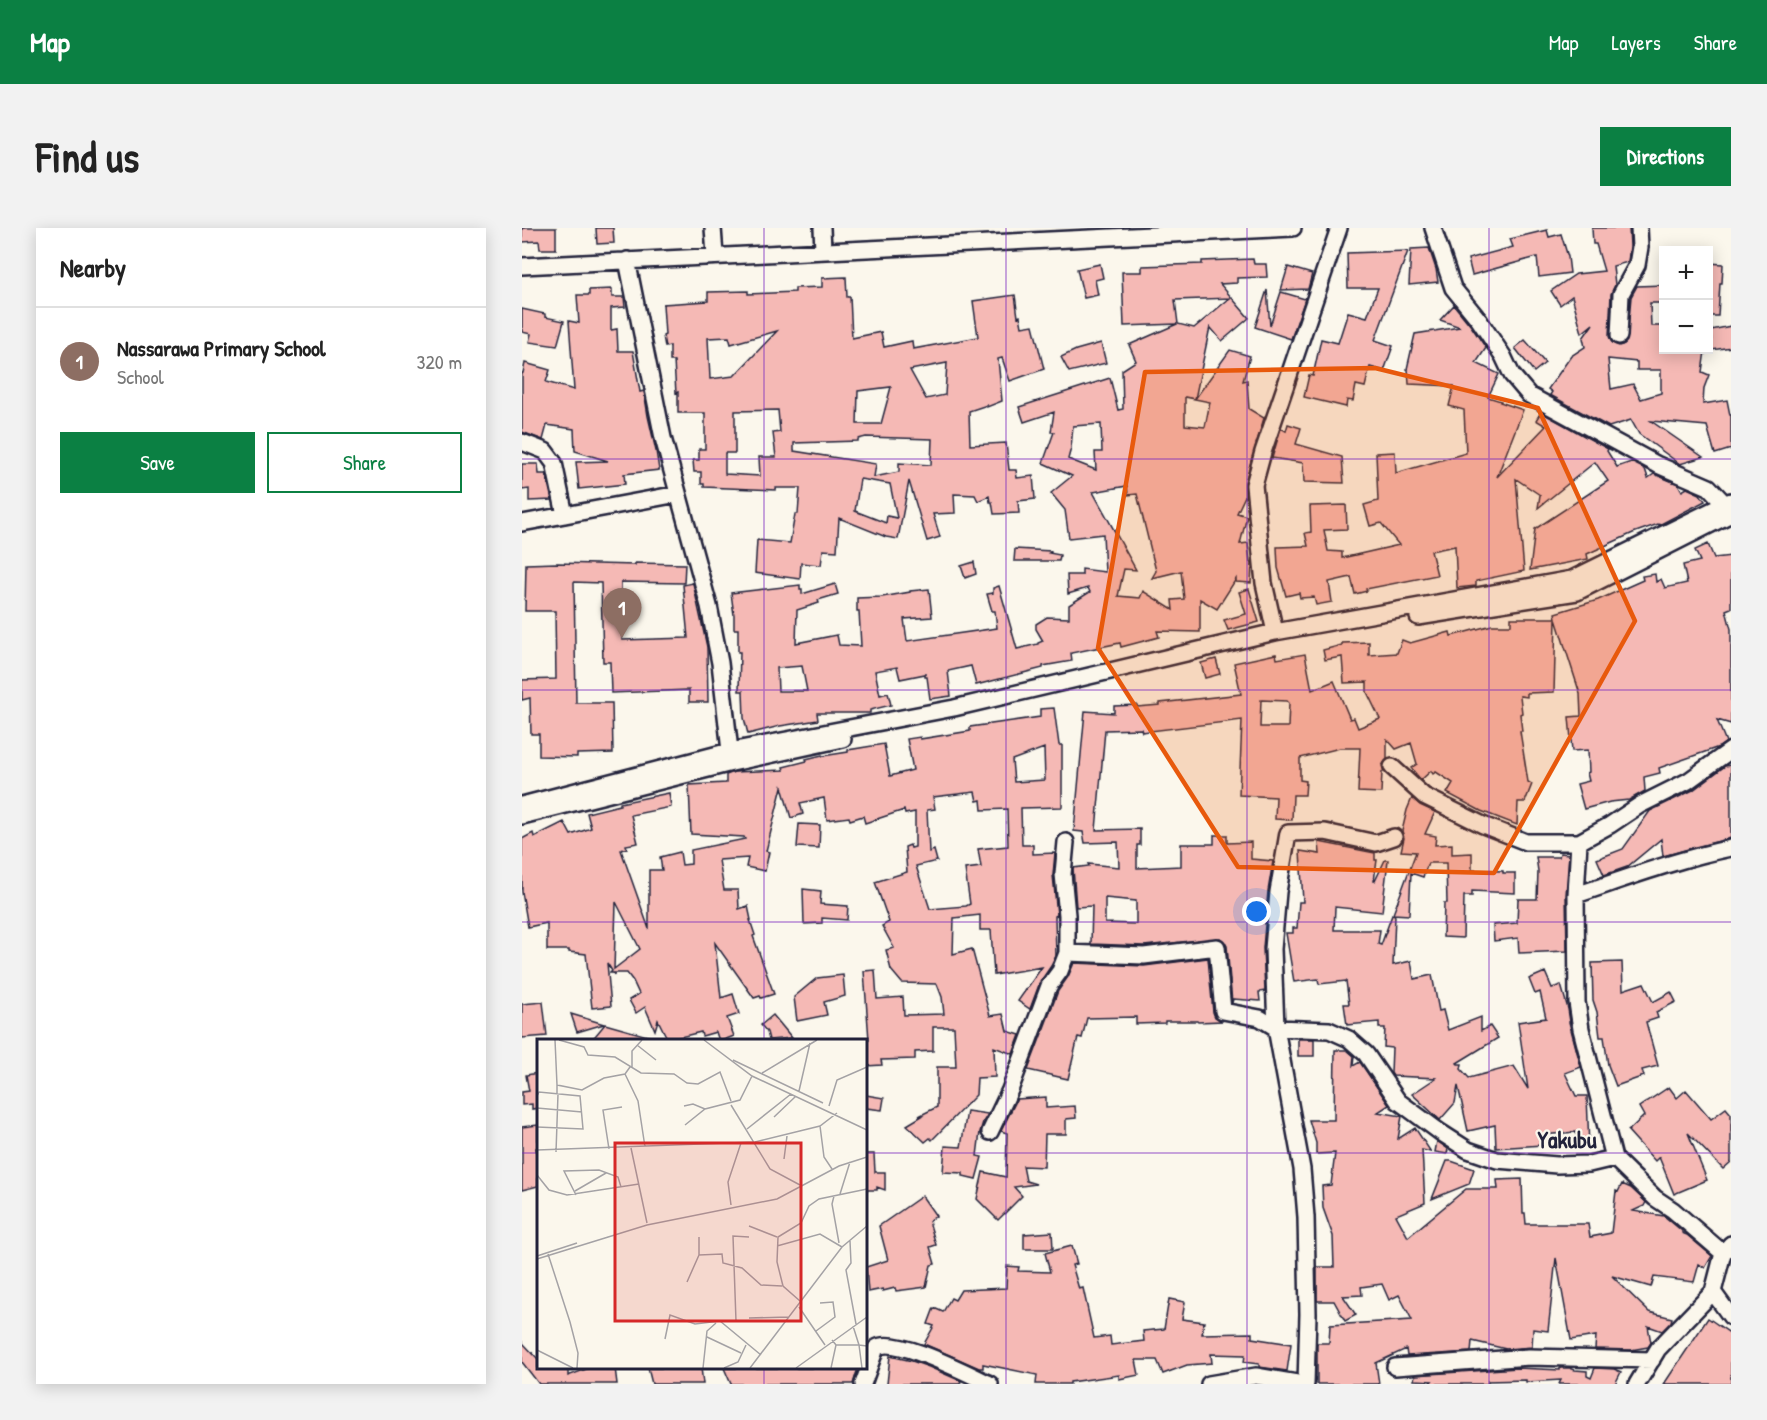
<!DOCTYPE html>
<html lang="en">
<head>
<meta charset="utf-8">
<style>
	:root { --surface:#fff; --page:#f2f2f2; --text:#222; --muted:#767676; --line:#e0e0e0; --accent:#0b8043 }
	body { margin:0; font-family:"Patrick Hand",sans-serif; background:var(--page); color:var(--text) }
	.controls { position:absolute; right:18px; top:18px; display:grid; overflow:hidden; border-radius:0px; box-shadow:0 3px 15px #0003 }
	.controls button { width:54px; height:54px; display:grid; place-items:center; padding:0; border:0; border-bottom:2px solid var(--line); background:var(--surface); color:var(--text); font:30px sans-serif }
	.you { position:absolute; left:735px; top:684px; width:21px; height:21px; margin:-15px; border:4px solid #fff; border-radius:50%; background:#1a73e8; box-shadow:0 0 0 9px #1a73e833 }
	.badge { display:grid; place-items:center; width:39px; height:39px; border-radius:50%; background:var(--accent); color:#fff; font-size:20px; font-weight:700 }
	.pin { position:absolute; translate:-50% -50px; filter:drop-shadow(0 2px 3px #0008) }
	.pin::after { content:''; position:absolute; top:32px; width:21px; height:18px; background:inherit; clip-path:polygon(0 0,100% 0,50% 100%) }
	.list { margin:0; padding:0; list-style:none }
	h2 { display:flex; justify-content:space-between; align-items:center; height:78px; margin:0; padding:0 24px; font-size:26px }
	h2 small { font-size:20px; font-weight:400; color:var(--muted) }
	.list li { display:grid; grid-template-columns:39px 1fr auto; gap:18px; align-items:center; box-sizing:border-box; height:108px; padding:0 24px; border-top:2px solid var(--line) }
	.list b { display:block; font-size:22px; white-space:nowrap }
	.list p { margin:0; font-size:20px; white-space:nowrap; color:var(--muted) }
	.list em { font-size:20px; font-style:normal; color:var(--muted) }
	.actions { display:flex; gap:12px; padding:18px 24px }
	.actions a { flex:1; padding:14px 0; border:2px solid var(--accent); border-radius:0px; text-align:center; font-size:21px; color:var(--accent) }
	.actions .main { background:var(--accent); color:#fff }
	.map { position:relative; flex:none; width:1209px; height:1156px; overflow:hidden; border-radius:0px }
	header { display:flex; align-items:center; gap:36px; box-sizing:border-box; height:84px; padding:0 30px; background:var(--accent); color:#fff }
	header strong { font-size:28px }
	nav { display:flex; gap:33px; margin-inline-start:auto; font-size:21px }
	.intro { display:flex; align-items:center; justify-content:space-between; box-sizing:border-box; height:144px; padding:0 36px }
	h1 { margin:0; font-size:42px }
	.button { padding:15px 27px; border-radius:0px; background:var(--accent); color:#fff; font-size:21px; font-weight:700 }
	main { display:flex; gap:36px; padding:0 36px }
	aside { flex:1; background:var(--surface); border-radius:0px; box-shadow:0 3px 15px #0003 }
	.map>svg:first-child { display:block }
	.building { fill:#f5b9b5; stroke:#22223b; stroke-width:1.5; fill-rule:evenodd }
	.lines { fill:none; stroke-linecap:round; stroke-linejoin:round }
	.minor-casing { stroke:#22223b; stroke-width:20 }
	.minor { stroke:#fbf7ec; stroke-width:15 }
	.marked { fill:#e8590c; fill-opacity:0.2; stroke:#e8590c; stroke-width:4.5; stroke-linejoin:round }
	.grid { fill:none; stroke:#7b2cbf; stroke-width:1.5; stroke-opacity:0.55 }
	.labels { text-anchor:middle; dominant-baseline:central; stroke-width:4.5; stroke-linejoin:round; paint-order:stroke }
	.district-label { font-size:24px; font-weight:bold; fill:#22223b; stroke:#fbf7ec }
	.inset-road { fill:none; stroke:#a4a2a5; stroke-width:1.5 }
	.view { fill:#d62828; fill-opacity:0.15; stroke:#d62828; stroke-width:3 }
	.inset-edge { fill:none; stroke:#22223b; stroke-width:3 }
</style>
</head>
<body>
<header>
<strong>Map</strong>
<nav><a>Map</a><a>Layers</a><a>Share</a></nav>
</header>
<div class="intro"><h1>Find us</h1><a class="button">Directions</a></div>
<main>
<aside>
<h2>Nearby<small></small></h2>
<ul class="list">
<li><span class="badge" style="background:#8d6e63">1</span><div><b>Nassarawa Primary School</b><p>School</p></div><em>320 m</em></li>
</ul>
<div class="actions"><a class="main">Save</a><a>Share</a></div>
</aside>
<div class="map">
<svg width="1209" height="1156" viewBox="0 0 1209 1156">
	<rect width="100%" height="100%" fill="#fbf7ec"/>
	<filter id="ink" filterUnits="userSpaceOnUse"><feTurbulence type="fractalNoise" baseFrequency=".0167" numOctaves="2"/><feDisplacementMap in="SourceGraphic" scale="12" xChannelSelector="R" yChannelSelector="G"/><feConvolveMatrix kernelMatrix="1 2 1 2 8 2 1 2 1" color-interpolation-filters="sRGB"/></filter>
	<g filter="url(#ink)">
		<!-- building -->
		<path class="building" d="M0,0H34V21H18L17,13L0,14Z
			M74,0H91L92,15L75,16Z
			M1070,0H1107L1108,18L1106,34L1091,38L1093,57L1089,66L1087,108L1089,113L1092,116L1097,118L1102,116L1105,113L1109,69L1115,58L1142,57V75H1128L1129,98H1142V122L1183,123L1180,144L1187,147L1182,160L1181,176L1205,172L1208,187H1209V221L1193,226L1185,198L1129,193L1181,229L1158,236L1117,206L1109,192L1087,199L1028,167L1030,164L1026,161L1049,128L1063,119L1061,110L1071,96L1060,105L1050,68L1038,77L1029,63L1054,46L1082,43L1074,16H1071ZM1086,131L1115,134V142H1139V165L1119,171L1111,156L1089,161Z
			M1025,2L1027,9L1039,6L1046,29L1048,45L1017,49L1015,29L950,47L946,31L991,19L988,11Z
			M907,20L914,41L916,54L887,57L889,21Z
			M886,23L853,112L871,118L862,143L848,139L843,159L834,157L831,173L825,172L824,179L782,169L787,147L791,148L799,111L816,115L826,84L845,89L856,60H826L825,25Z
			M731,31L732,36H744L745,49L715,50V55L698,56L727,90L700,113L688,99L673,171L708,122L728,128L721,153L725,152L727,181L742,190L723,254V268L715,285L725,288L718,316L726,315L728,334H730L729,355L714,354V351L695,381L678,371V404L635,403L637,409L599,419L598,415L549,425L550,433L521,438V440L454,457L449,438L426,443L429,468L408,471L405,449H403V446L378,451L375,439L353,443L358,467L366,465L369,477L348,482V485H295L296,492L258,498L226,506L222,490L221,463H217L218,424H216V401H212V387L209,365L278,357V361H280V366L313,356L316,366L296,372L297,375L275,382L274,415L315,407L317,417L339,418L337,383H335V370L360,369L388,364V363L407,361L410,389L382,391L385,413L475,400L473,383H470L465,366L471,365V360L477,358L495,421L516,416V415L521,413L514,401V396L525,389L547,390V377L568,364L566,360L546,366L545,347H560V341L583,344L581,306L547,310L543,282L529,265L550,248L521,235L532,204H529L532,184L502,194L497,179L588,150L596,182L601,181L600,142L614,133L607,117L655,96L602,98L600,44H620V38L680,36V33ZM708,70L672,100L656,96L653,72ZM663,169L688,174L683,199L663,197ZM579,196L580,224H573L574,242L546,231L549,220L551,198ZM605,258L606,267L615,266L634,343L630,350L659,343L662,371L650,372L651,382L621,363L618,370L596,368L602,341L614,342L571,264ZM280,438L285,463H256L255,440Z
			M1186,35L1201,36L1200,55H1198L1196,88H1188Z
			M578,36L581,50L573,52L576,67L562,70L555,41Z
			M766,39L790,46L786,61L759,62Z
			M324,49L325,69H328L330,110L359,104L362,119L390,113L391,121L456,109L451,73L493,67L496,89L498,88L500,99L511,97L522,141L488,153L480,130L476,131L480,173L465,179V177L447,183L448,217L484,215L487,242H494L495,250L511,248L513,271L496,273L497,285L472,286L470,274H468L467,268L456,273L453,267L432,266L433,285L411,286L418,309L405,313L387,253L376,311L364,309L317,290L315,323L301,322L299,337L279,335L278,351L233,345L235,312L268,315L273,286H276L278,260H254V262L182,259V256H179V244H172L171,232H177V221H183V185H156V164L154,165L152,133H148V118L143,119L141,108L143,107L141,76L186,73V64L226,63V66L273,64V60L300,59V50ZM255,103L212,148L188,151L186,110L207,109L209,116ZM425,135L423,167L404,171L388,142ZM369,159L359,196H335L336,163ZM256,182L258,204L251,205L254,229H237L238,248L203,246V225H213V183ZM344,209L410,211L409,237L377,235V244L352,249L354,236L272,223V215L336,213V211ZM338,251L368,256L375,290L365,288L364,295L333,283Z
			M90,61V69H102L103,79L89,80V102L95,101L96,123H111L118,164L122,163L126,188L134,223L137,242L102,246L103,256L57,261L54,234L86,233L53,223L52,201L25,197L21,212L0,204V145H1L3,135L28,142L24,154L52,162L47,93L57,95L55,67H67V62Z
			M745,62L748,98L759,64L783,71L769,111L733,99Z
			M932,77L949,98L964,120L954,135L977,146L966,169L979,173L978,174L1001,182L975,249L1024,198L1014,192L1019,184L1086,221L1085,223L1095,239L1109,234L1123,241L1126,250L1132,246L1156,256L1160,263L1165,260L1178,266L1183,273L1137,297L1136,296L1111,305L1065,326L1066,331L1008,342L1013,301L1086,253L1073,234L1016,280L1018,267L994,251L1002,343L954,353V358L935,360L933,318L909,323L915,347L844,361L845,363L833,366L829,349L807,354L810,374L794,377L792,369L778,370L777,365L764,368L756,340L755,319L786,318L783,305L789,304L788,278L824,277L825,301L802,302L806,323L820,324V330L877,317L859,295L848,298L842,277L856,273L854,225L873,224L874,245L944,225L942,182L927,178L932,158L887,156L886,141H885L893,106L938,99L918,92Z
			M0,81L23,86V89L42,93L35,118L7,114L9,106L0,104Z
			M1209,98V119L1190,122L1189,102Z
			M1003,112L1023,135L1012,144L993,120Z
			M579,115L584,135L547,144L539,129L554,122Z
			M766,196L779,200L774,216L820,229L822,255L782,254L781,235L750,230L759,200L764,203Z
			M0,236H16L17,246H24L30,272L7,273V261L0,262Z
			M1186,316L1192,330L1209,328V380L1204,382L1209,401V496L1195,492L1204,514L1197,519L1137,540L1138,545L1122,549L1123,563L1107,572L1088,574L1062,581L1055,556L1067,553L1065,545L1067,544L1066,522L1050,523L1047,489L1059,488L1058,466L1034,391L1032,464L1005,465V469L998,468L1000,485L998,486L1000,503H998L1006,554L1010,556L1003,574H996L995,597L959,583L925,565L931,555L914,544L911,546L909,543L899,552L889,540L895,536L889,515L874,521L865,511V531L860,538L862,544H860L859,565L836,564L838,520H818L778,530V552L784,553L783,567H771L770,592L753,591L754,569L717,567L720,492L620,504L619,501L583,502L574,602L618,601V617H615V640L659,638V616H692V607H705V615L729,614V631L751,633L746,663L741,720L743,763L737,764L738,773L711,771L710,775L705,718L702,713L698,710L622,718L569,716L570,678L554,679L551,640L567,638L566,636L597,639L596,614L563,615L561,604L552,603L563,483L592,485V478L615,477V479L638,477V475L719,466L712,435L754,426L755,431L783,426L790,462L812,453L828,491L832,490L836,500L858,491L845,464V454L822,455L820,429L803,432L801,422L820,417V415L847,414V427L875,425L880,412L888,415L928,404L929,408L970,397H989V390H1034L1033,385L1076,372L1121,352L1120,348L1133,346L1134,354L1139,351L1143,360L1165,355L1161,337L1178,333L1173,322ZM739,472L765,473L767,475L766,499H738ZM583,670L614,673V696L583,695Z
			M493,321L529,323V324L527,325L538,327L537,333H492Z
			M452,334L454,346L443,350L439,338Z
			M35,335L113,337V335L163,336L162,355L99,354L100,412L166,410L161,357L171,355L185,419L186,474H167V462L89,465L88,434H81L79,355L52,354L54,475H90L91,525L55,526V529L17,528V506H9L8,470L0,472V452L34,451L33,383H3L4,336Z
			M727,361L737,394L706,402L702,392L724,386L717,364Z
			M694,431L698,446L683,450L679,435Z
			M532,480L537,517H540V579L499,580L500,617H511V626L533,625L531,647L535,687L533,688L534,728L529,738L518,754L508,781L496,773L520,739L472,747L469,702H458V687L432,690L431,726L450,721L468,788L481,786L485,803L498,807L491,826L472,819L473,849L455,850L454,867L410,912L408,910L403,914L385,897L400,888H397L415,879V839H434L432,799H411V823L393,824V831L359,832L360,837L344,838V812H347L342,743L353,742L355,771L381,769L382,787L422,786L420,769L415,756L380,755L369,742L364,722L372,720L360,698L367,694L353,654L385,644L383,619L388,617L389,620L393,619V584L383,586L382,582L343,595L341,588L328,592L327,589L305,592L302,570L278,575L281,586L269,590L260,559L244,623L247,624L243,643L224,639L226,630L197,632L202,662H216L217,681L226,678L229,692H228L233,707L231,708L252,766L239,770L238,768L232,770L193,715L199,770L211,766L217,786L205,790L212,808L199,813H197L194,804L180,808L179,804L146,812L136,792L133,802L123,779L114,785L107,772L117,766L111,753L105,745H92V747L91,745H88L90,743L85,735L89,778L70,780L64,726L47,724V722H25V695L6,699L0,664V611L11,605L12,609L42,594L49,607L69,600L65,585L98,577V575L147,565L149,579L109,587L116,615L104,617L105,620L99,622L127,701V642H140L138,629L158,624L160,637L169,636V622L223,611L222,609L169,606L167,557L204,555V547L212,544L262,542L261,539L285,533L284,531L300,527L301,528L326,524V522L362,516L368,548L391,542L385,511L398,509V511L448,503V499L518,489V481ZM522,520L523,552L492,554L490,532ZM453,564L455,573L459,572L460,582L485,581L486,618L456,621L459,639L443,641L448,676L444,678L408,681L394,638L415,633L412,622L407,624L405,582L413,581L411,569ZM94,674L118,721L92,741Z
			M1209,537V610L1141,628L1139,611L1105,639L1082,647L1075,631L1101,621L1128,583L1171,562L1203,538Z
			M890,570L898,577L913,584L903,606L914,608L913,617L930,616V626L950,625V642L981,643V645H993V665L950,663V668H942L941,710L921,709L922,675H925L924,635H906L901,649L889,645L887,687L871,686L894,624L879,623L882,610L880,603L885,582Z
			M277,596L298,597L297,620L275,619Z
			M797,614L853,625V632H855L852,653H853L863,632H866L860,684L813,679L812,702H858L856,716L859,717L870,687L873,688L871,737L889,733L892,751L910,747L917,783L921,782L926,802L959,789V803L968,798L976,810L935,835L936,836H940L939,841L947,850L992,838L1006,861L996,794L1024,790L1018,764L1013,766L1007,751L1023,744L1030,760L1039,757L1046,781L1048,794H1047L1059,839L1043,845L1054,868H1065L1067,919H1055L1054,904L1020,907V917L974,920L973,897L946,903L936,858L933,875L918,892L890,866L914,850L871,848L869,845L870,820L862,819L863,800H857V794L825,797L822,776H827L824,753L797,756L796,751L772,754L764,705H771V700H775L777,674H781L778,623L798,626Z
			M1038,625L1047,626L1044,667L1045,723L997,725L996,710L972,713L971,697L995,695L996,671H1015L1016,643L1014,629H1037Z
			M281,661L299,663L298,676L326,678L325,692L300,690V695L282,696Z
			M686,730L691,784L693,789L699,793L676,794L675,793H643V795L614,796V789L565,790L560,810L556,809L546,851L506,842L536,763L546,749L552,735L622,738Z
			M1100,734L1101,762L1122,755L1131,774L1149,764L1154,774L1134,784L1136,790L1124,794L1136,838L1120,842L1122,848L1094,858L1086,837L1082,809H1078L1075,784L1071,772L1070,735Z
			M321,747L323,768L302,774L305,787L275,793L272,769L295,750Z
			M21,774L25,808L0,810V776Z
			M49,786L82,796L55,804Z
			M251,787L270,810L247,812L245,804L239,797Z
			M83,796L129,809V813H69Z
			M776,811H792V828H776Z
			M813,822H825L832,828L831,838L838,834L867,877L856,884L880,888L876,911L893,900L909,924L900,922L903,975L874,987L886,1009L944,961H976L975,952L1000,951L1001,985H1003L1004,996H1066L1068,1009L1089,1005L1094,963L1096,964L1100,956L1109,960L1124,974L1122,978L1111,983L1142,988L1160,1003V1005L1165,1007L1190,1028L1183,1040L1177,1036L1172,1054L1132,1049L1129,1059L1090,1048L1127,1084L1150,1090L1149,1094L1140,1103L1126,1098L1129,1115L1126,1119L1109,1122L1073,1121L1074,1108L1049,1112L1034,1030L1026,1103L1011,1101L1010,1119L984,1121L950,1113L949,1124L885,1128L884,1121L854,1135L857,1156H795V1115H807L808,1097L890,1092L877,1067L867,1072L860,1056L839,1059L840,1067L821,1068L834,1087L823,1093L812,1073H795V1039H812L811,1008L801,980L800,958L809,957L813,925L794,926V915L787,892H812Z
			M16,845V880L10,881V876L0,877V864L7,863L4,847Z
			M1147,859L1155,870L1164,862L1189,891L1204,880L1209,886V934L1201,941L1166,905L1185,952L1152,966L1137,929L1133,933L1106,903L1122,888L1117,879Z
			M344,867L362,870L360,882L344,880Z
			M524,869V880L553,878L554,890L544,891V906H523L522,939L501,938L504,953L514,956L492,959L500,968L476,992L455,971L461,944L484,949L485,905L479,903L495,871Z
			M445,883L466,886L461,894L458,904L455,928L460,929L454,951L441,948V945L421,944L423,918L439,919Z
			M16,897V920H14L16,934V958L0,962V899Z
			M915,913L926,921L925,926L913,924Z
			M344,926H352L353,944H363V962L355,959V962H344Z
			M925,933H929L952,941L947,956L910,971Z
			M400,968L414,988L407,993L414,1017L408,1019L413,1036L409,1037L404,1059L374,1063L373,1060L361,1063V1061L346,1064L344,1039L366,1032L357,998Z
			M530,1004L531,1021H502V1006Z
			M550,1018L555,1036L550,1037L557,1061L561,1060L572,1110L588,1108L589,1117L622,1113L621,1103L642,1101L647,1071L663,1074L660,1091L682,1094L680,1106L730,1105V1110L769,1116L765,1143L737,1139V1136L722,1134L723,1127L689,1126L690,1135L665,1137L641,1146L635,1132H614L617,1147L597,1151V1147L548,1154V1156H514L515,1147L461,1136V1140H457L402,1116L412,1098L406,1096L412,1080L421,1084L429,1070L433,1072L439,1062L484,1060L485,1038L497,1039L496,1043L528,1044L523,1025Z
			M1186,1090L1209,1106V1156H1142Z
			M0,1114L16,1131V1140L46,1141V1148L67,1140H93L95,1156H17L0,1134Z
			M368,1128L390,1133L407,1139L439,1153L438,1156H365Z
			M126,1140H179L181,1156H130Z
			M202,1140H336L331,1156H209Z
			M996,1140L1038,1142V1140H1048L1053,1142L1065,1143V1148L1069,1150L1073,1140L1092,1141L1099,1144L1093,1156H1037L1039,1152L1004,1154V1152L966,1153V1156H907L910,1153L892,1152L893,1147Z"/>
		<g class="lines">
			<defs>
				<path id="minor" d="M191,0L193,27
					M300,0L301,22
					M911,0L931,60L957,92L981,128L990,147L1007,167L1136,237L1187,259L1203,276
					M105,32L141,210L187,378L198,435L208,523
					M0,38L771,0
					M1097,108L1099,66L1115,37L1118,19L1117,0
					M0,214L23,223L32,235L43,287
					M0,295L156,266
					M896,389L1055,364L1209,286
					M753,404L742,355L732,257L741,224L817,0
					M870,539L902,568L961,597L1004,614H1057
					M0,577L208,523L432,480L753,404L1050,351L1209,273
					M0,588L210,535L321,511
					M544,614L541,646L545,687V725L622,728L695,719L701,783L738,790L754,800L807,802L827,811L844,826L876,873L918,904L946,922L975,932L1035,937L1067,936L1092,930
					M1054,667C1105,650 1156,631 1209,620
					M468,904L488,862L527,758L538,743L545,725
					M1201,1025L1151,982L1133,970L1092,930L1059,801L1055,774L1054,667L1057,614L1088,597L1118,577L1166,553L1209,522
					M1191,1064L1209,1089
					M873,1139L1007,1129L1130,1132
					M341,1156L354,1120C372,1107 448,1147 468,1156
					M687,1156L734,1148L781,1156
					M784,1156L786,1086L784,989L780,941L754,800L751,721L756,664L766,605L803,604L854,615L872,609
					M1115,1156L1136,1121L1191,1064L1201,1025L1209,1016"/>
			</defs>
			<!-- minor casing -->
			<use href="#minor" class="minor-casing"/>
			<!-- minor -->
			<use href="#minor" class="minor"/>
		</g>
	</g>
	<!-- marked area -->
	<path class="marked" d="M853,140L1016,180L1113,393L972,645L716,639L576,420L623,144Z"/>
	<!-- grid -->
	<path class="grid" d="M242,0V812M484,0V1156M725,0V1156M967,0V1156M0,231H1209M0,462H1209M0,694H1209M0,925H16M344,925H1209M242,1140V1156"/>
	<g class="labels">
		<!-- district labels -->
		<g class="district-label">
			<text x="1045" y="911">Yakubu</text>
		</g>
	</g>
	<!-- overview -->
	<g transform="translate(15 811)">
		<rect width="330" height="330" fill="#fbf7ec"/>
		<path class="inset-road" d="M18,1L20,46M22,1L47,8L51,16L78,18L104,34L137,35L150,44L161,45L183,33L194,62M167,1L215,37L330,91M100,6L119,21M196,21L286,64M95,29V12L105,1M225,34L280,1M88,35L101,62L108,108M262,52L273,4M20,55V46L45,51L67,39L88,35L93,28M0,57L2,53L43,57L46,90L0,88M194,66L233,130L263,146M147,67L156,65L168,70M292,67L300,41L330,28M0,69L45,73M237,78L258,58M148,86L168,70L203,61L215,37M283,87L287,118L295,130M210,90L254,55M94,109L110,184M72,110L66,71L85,68M0,111L218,103L283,87L300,74M19,113L21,55M247,120L250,97M0,136L12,151L30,156L102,145M38,152L69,134M303,155L313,123M39,156L27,132L62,131L81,138L84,148M297,157L295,165L302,204M194,166L191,143L204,104M212,187L240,198M162,198V216L185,215L186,224L205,229L224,246L245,247M313,202L314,224L309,231L319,285M240,207L283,195L305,208M11,215L33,283L41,314L40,329M0,217L40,204M0,220L110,186L240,160L302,127L330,118M150,243L162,216M263,262L246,247L240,223L241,198L264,184L272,167L282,160L330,150M262,268L288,306M212,279L252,278M183,282H199L196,197L212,198M316,287L322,306L330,307M279,292L298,278L296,263L283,264M170,298L204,314M128,300L133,276L158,285L183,282L224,316M299,306H322L325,329M0,311L36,329M166,329L170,292L179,284M187,329L201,323L209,306M213,329L305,208L330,187M259,329L330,278M294,329L299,306L295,301"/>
		<path class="view" d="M78,104H264V282H78Z"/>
		<rect width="330" height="330" class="inset-edge"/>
	</g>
</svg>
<div class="controls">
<button>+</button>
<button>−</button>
</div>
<div class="you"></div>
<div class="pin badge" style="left:100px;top:410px;background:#8d6e63">1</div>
</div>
</main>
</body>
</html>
